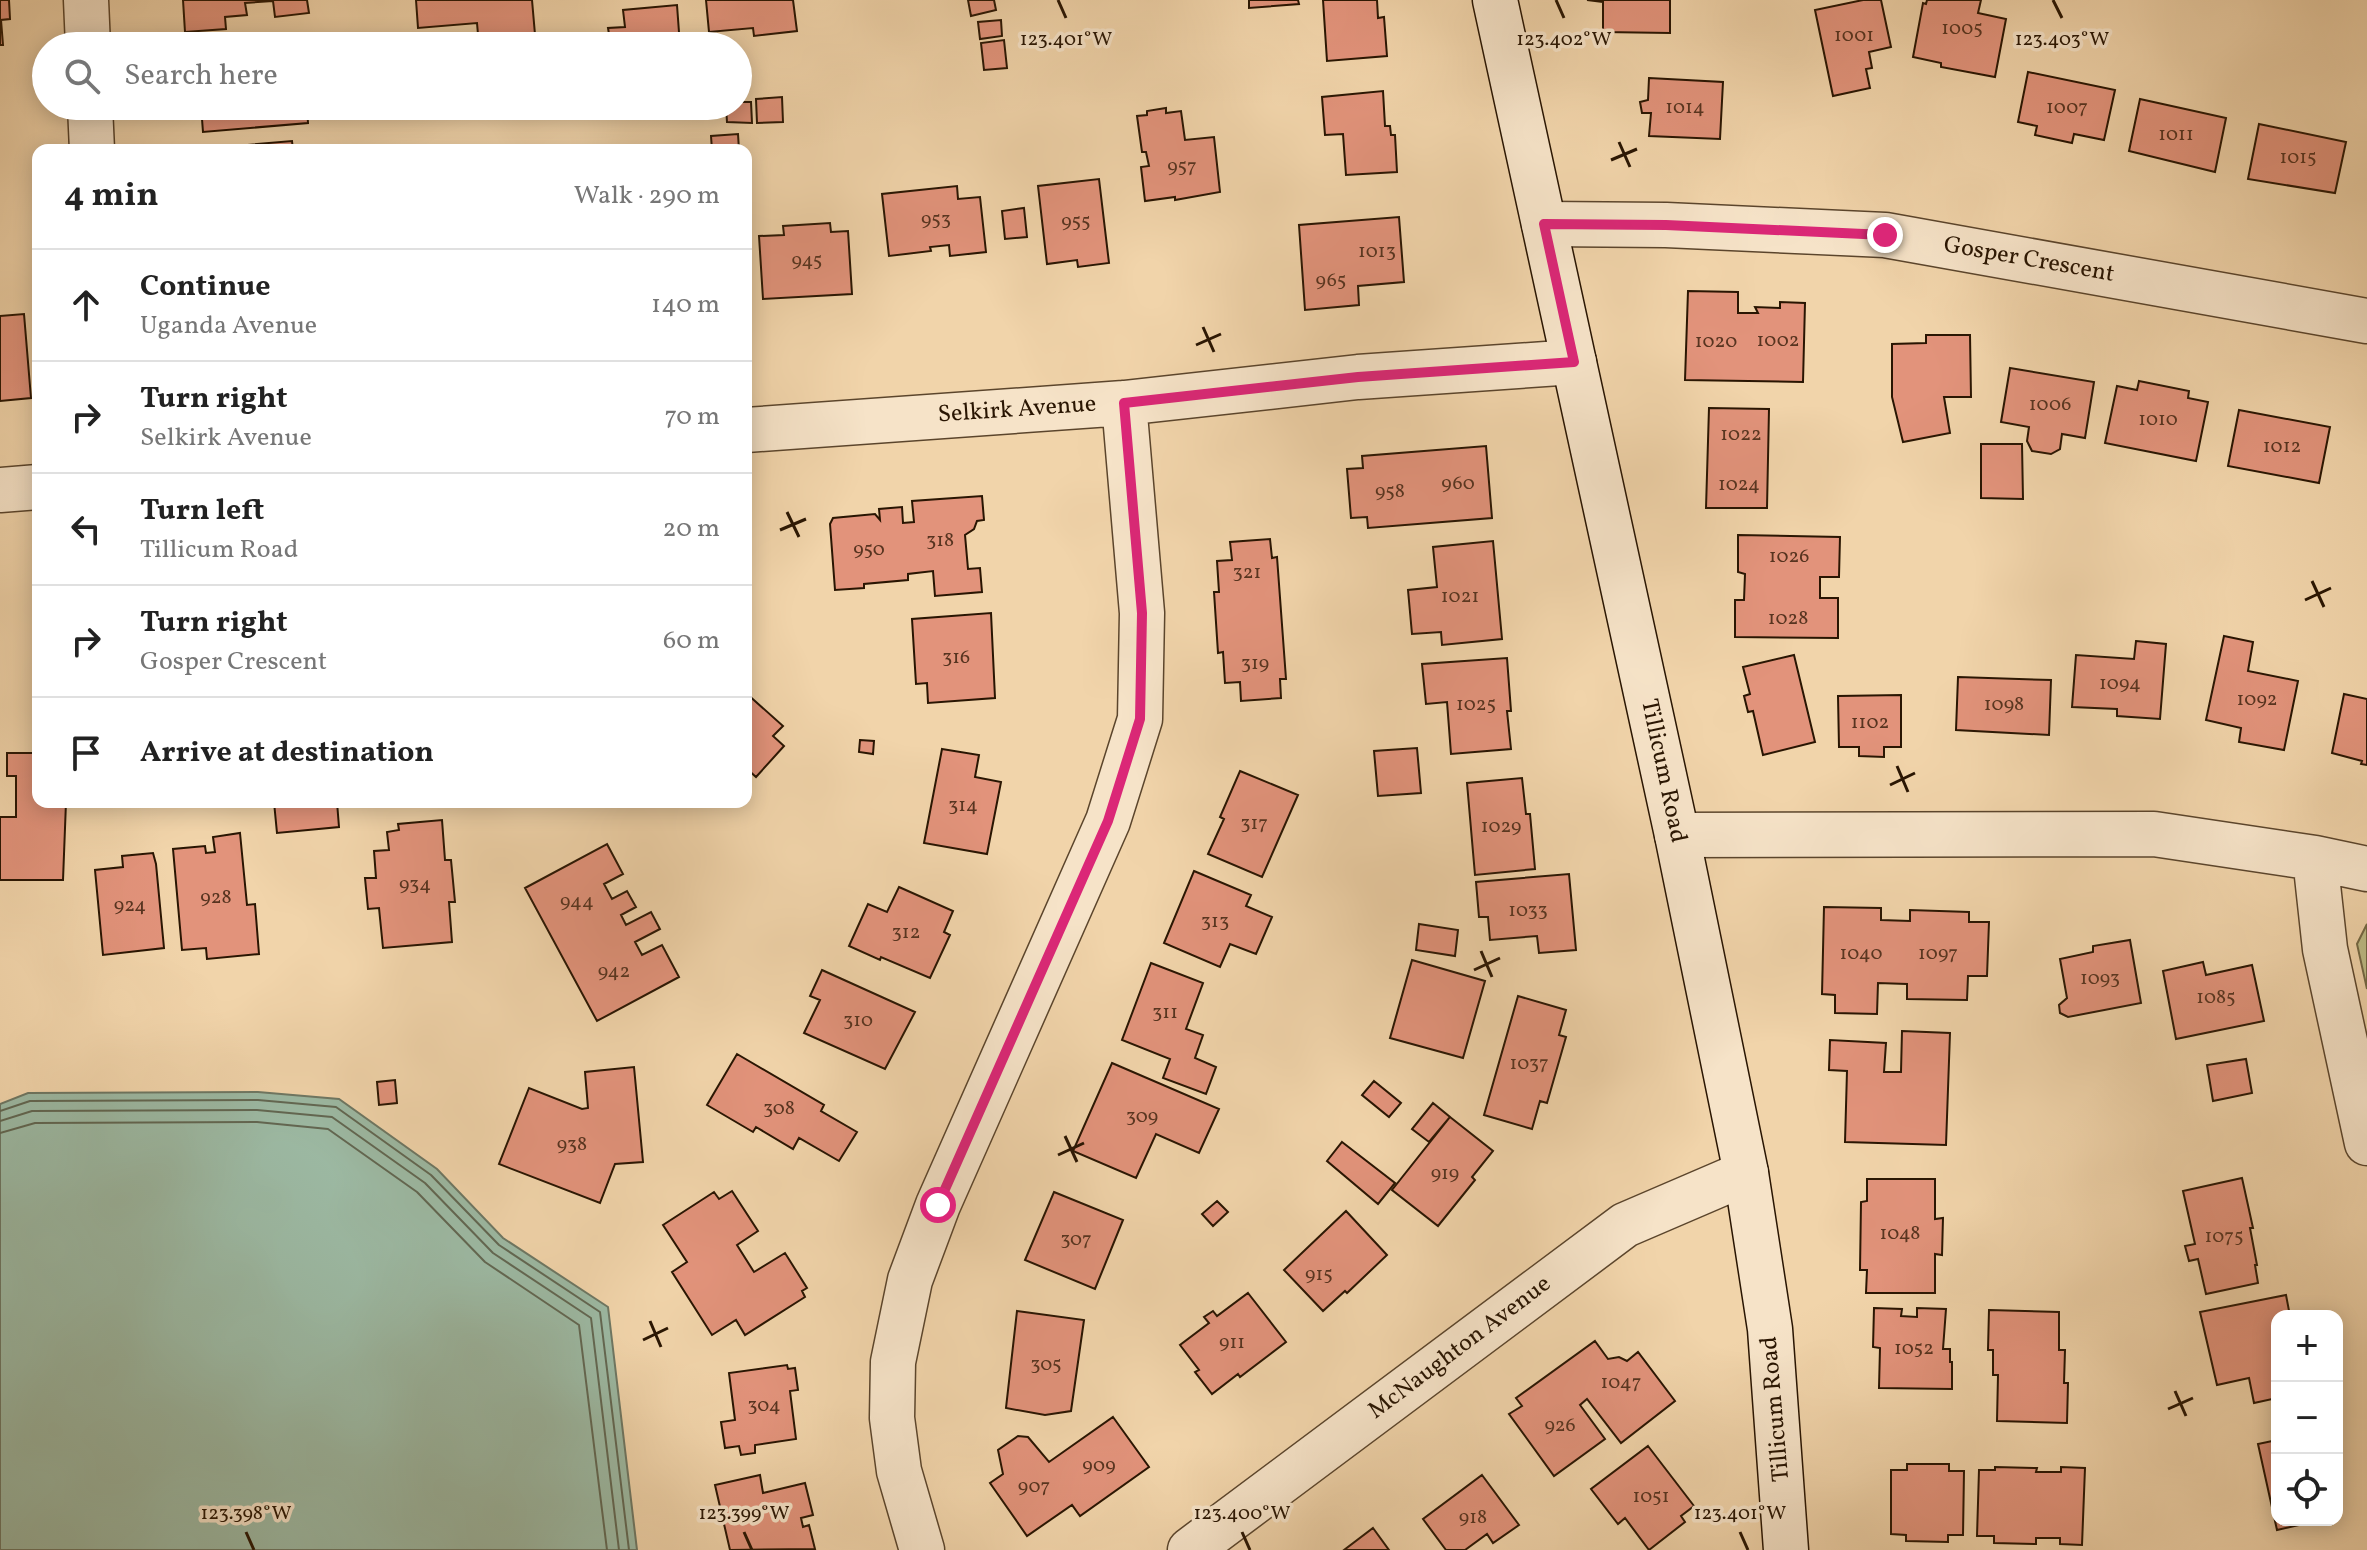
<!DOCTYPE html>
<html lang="en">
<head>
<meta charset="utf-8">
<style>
	:root { --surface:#fff; --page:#f6f6f6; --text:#222; --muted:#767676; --line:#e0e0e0 }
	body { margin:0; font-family:Vollkorn,serif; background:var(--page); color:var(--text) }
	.controls { position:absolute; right:24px; bottom:24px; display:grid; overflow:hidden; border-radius:16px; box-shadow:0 4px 20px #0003 }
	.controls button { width:72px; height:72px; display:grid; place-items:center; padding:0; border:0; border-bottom:2px solid var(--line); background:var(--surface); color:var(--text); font:40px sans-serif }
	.stop { position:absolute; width:24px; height:24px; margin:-18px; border:6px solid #db2777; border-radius:50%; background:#fff }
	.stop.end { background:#db2777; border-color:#fff; box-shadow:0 2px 8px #0008 }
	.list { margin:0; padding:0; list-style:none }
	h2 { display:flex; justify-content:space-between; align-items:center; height:104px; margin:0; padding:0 32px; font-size:34px }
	h2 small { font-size:26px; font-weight:400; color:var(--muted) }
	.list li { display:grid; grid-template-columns:52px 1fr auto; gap:24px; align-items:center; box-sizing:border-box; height:112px; padding:0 32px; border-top:2px solid var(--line) }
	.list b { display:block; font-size:30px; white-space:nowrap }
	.list p { margin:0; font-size:26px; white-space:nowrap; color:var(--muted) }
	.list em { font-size:26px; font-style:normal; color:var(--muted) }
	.icon { flex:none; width:44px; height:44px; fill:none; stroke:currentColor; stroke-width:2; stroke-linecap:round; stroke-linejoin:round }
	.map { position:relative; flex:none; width:2367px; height:1550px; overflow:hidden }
	.search { position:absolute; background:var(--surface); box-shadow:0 4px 20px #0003; left:32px; top:32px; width:720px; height:88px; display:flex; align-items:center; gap:20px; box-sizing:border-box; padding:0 28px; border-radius:44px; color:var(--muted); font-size:30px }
	.panel { position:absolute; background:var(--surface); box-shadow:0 4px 20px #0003; left:32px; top:144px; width:720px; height:664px; border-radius:16px }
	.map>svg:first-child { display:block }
	.green { fill:#bdbc86; stroke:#736844; stroke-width:2 }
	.water { fill:#9cb9a3; stroke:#6e7763; stroke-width:2 }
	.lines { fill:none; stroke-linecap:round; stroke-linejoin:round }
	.shore { stroke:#626752; stroke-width:2 }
	.building { fill:#e2937b; stroke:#291502; stroke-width:2 }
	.street-casing { stroke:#5b452c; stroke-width:47 }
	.secondary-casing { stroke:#291502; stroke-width:47 }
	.street { stroke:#f6e3c8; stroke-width:44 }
	.secondary { stroke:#f6e3c8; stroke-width:44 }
	.route { stroke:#db2777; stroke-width:10 }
	.ticks { fill:none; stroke:#291502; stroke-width:3 }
	.labels { text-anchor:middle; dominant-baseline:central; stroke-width:7; stroke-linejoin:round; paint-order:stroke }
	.number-label { font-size:20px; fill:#573420 }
	.street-label { font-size:24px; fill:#291502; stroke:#f6e3c8 }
	.ticks-label { font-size:20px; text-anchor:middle; fill:#291502; stroke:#f6e3c8; stroke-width:7; stroke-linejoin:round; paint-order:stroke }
</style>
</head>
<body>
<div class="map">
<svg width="2367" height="1550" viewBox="0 0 2367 1550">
	<rect width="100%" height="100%" fill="#f1d4aa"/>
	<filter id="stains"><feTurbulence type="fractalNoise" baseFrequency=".0025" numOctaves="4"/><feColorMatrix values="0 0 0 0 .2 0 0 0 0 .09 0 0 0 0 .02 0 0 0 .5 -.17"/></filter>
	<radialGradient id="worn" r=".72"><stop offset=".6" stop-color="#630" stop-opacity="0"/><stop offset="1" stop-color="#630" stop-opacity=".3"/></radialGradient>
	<!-- green -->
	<path class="green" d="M2367,924V989L2357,944Z"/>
	<!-- water -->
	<path class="water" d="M258,1092L339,1099L437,1169L503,1238L608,1307L637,1550H0V1104L28,1093Z"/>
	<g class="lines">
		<!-- shore -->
		<path class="shore" d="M0,1111L30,1101L258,1100L336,1107L431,1175L499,1245L600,1312L629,1550
			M0,1121L32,1111L257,1110L332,1117L425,1183L493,1253L591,1318L619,1550
			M0,1133L35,1123L257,1122L328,1129L417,1192L485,1262L579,1325L607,1550"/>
	</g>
	<!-- building -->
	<path class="building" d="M0,0H9L10,19L1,20L3,45H0Z
		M183,0H307L309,13L275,17L273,1L245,3L247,15L225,17L226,29L185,32Z
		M416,0H532L536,46H479L477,23L418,28Z
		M706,0H793L797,31L754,36L753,28L709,32Z
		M968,0H994L996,10L971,16Z
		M1249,0H1298L1299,4L1249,8Z
		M1323,0H1377L1378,18L1384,17L1387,56L1327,61Z
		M1587,0H1670V33L1603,32V2Z
		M1863,0H1881L1891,47L1869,52L1872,68L1866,69L1870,88L1833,96L1815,10Z
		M1927,0H1981L1978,13L2006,19L1995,77L1941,67V63L1913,57L1923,3L1926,4Z
		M677,5L680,46H573V37L609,34L608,28L625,27L623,10Z
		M1001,20L1002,36L980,39L978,22Z
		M1004,40L1007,68L984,70L981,43Z
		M738,59H746L747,84H738Z
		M2028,72L2115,90L2104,140L2074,134L2072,143L2035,135L2037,126L2018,122Z
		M1649,78L1723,82L1720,139L1649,136L1651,113H1642L1640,102L1648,100Z
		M1383,91L1385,126H1390L1391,135H1395L1397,172L1346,175L1343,134L1325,135L1322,97Z
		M782,97L783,122L757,123L756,99Z
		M2140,99L2226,118L2215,172L2129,151Z
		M738,102H751L752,123L727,122L726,106H738Z
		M201,106H307L308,123L203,132Z
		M1166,108V113L1181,111L1185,140L1214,137L1220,192L1175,200V197L1145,201L1141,167L1149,166L1146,152H1142L1137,116L1147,115V111Z
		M2259,124L2346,142L2335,193L2248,179Z
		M738,134L739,150H712L711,136Z
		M292,141L293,150H202L201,149Z
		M1099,179L1109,263L1078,267L1077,260L1047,264L1038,186Z
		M957,186L958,199L980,197L986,252L950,256L949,245L930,247L931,251L889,256L882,194Z
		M1024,208L1027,237L1005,239L1002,211Z
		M1399,217L1404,282L1358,286L1359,305L1305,310L1299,225Z
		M830,223L831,232L848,231L852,294L763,299L759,236L784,235L783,226Z
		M1688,291L1738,292V313H1758L1755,307L1780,308V302L1805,303L1803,382L1685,380Z
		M24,314L31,398L0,401V316Z
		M1926,335H1970L1971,397H1944L1950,433L1903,442L1892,397V344L1926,343Z
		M2010,368L2094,382L2085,438L2062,434L2060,449L2051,454L2032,451L2027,441L2029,427L2001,422Z
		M2139,381L2189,391L2188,398L2208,402L2196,461L2105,443L2117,386L2137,390Z
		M1709,408L1769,409L1767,508H1706Z
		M2239,410L2330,427L2319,483L2228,466Z
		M1981,444H2022L2023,499L1981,498Z
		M1486,446L1492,518L1368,528L1367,517L1351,518L1347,469L1363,468L1362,456Z
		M982,496L984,520L977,521L974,529L965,535L968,569L980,568L982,592L935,596L933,571L908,574V580L864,584V588L835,590L830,524L833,518L875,514L880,520L879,509L902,507L903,523L914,522L912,501Z
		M1738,535L1840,537L1839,577H1820V598H1838V638L1735,637V600H1744L1745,574L1738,572Z
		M1270,539L1272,558L1277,557L1286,679H1280L1281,698L1241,701L1240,682L1225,683L1223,652L1218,653L1214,592H1219L1217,561L1232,560L1230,542Z
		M1493,541L1502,639L1442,645L1441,632L1412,634L1408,590L1437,587L1433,547Z
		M991,613L995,698L928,703L927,683L916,684L912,619Z
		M2224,636L2253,642L2248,671L2298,681L2284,750L2239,742L2241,728L2206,720Z
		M2136,641L2166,644L2160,719L2117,716V709L2072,707L2076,655L2134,659Z
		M1794,655L1815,742L1763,755L1753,711L1748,712L1744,696L1750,694L1743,667Z
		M1507,658L1511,711H1507L1511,749L1451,754L1447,702L1426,704L1422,664Z
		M1958,677L2051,680L2049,735L1956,730Z
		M746,693L783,726L773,736L784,746L756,777L746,768Z
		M2344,694L2367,699V765L2361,764L2362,761L2332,753Z
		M1901,695V747H1884V757L1859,756V747H1839L1838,696Z
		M860,740L874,741L873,754L859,752Z
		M1417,748L1421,793L1378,796L1374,751Z
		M942,749L979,755L975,777L1001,782L987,854L924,843Z
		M7,753H38V802H66L63,880H0V817H16V776H7Z
		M1240,771L1298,795L1262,877L1208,854L1224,819L1220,817Z
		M1522,778L1526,814H1530L1535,869L1475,875L1467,783Z
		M274,802H337L339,827L277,833Z
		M442,820L445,860H451L455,902H449L452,942L383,948L379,908L368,909L365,878H376L374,851L389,850L387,832L399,830L398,824Z
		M240,833L247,905L255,904L259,954L207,959L206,948L182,950L173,849L205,846L206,853L215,852L213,837Z
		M607,844L623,874L604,884L612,899L627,891L636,907L621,915L626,925L651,912L660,929L635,942L642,955L662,945L679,977L597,1021L525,888Z
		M153,853L156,864L164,948L103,955L95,870L123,867L122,856Z
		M1194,871L1251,895L1246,906L1272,917L1256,954L1230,944L1220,967L1164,943Z
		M1569,874L1576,950L1539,953L1537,936L1490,940L1488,917H1479L1476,882Z
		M899,887L953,911L944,932L950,935L930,978L881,957L880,960L849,946L868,904L887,912Z
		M1824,907L1881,908V920L1910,921V910L1969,912V922H1989L1987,976H1968L1967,1000L1907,999V984L1878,983L1877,1014L1835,1013V995L1822,994Z
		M1419,924L1458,930L1455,956L1416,950Z
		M2130,940L2141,1003L2068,1017L2060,1013L2059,1005L2067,998L2060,959L2093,952V946Z
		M1412,960L1485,981L1463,1058L1390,1038Z
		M2203,962L2206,975L2252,965L2264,1021L2176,1039L2163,971Z
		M1151,963L1203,983L1186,1029L1203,1035L1195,1058L1216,1067L1206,1094L1163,1078L1170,1059L1122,1040Z
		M822,970L915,1012L885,1069L804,1033L820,1000L810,996Z
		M1518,996L1566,1010L1559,1035L1566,1037L1547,1103L1540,1101L1532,1129L1484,1115Z
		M1902,1031L1950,1033L1946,1145L1845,1142L1847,1071L1829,1070L1830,1040L1886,1043L1884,1072H1901Z
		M737,1054L824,1105L821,1111L857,1132L839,1161L799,1138L793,1149L756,1127L753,1132L707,1105Z
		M2246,1059L2252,1093L2213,1101L2207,1065Z
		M1112,1063L1219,1109L1199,1153L1156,1134L1136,1178L1073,1151Z
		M634,1067L643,1162L615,1164L600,1203L499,1164L529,1088L582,1109L588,1108L585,1072Z
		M395,1080L397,1103L379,1105L377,1082Z
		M1374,1081L1401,1103L1389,1117L1362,1095Z
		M1433,1103L1450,1117L1429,1142L1412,1129Z
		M1450,1117L1493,1151L1472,1177L1475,1180L1438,1226L1392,1190Z
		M1342,1142L1395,1183L1378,1204L1327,1161Z
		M2242,1178L2253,1228H2250L2257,1265H2255L2258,1283L2206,1294L2198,1259L2189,1261L2185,1246L2195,1244L2183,1191Z
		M1867,1179H1935V1219L1943,1218L1942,1255L1935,1254V1293H1866L1867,1270H1860L1861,1202L1867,1201Z
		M732,1191L758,1231L737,1245L754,1272L785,1253L807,1288L802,1291L805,1297L745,1335L736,1320L712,1335L672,1272L687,1262L663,1225L714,1192L719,1199Z
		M1054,1192L1123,1220L1095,1289L1025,1260Z
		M1217,1201L1228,1212L1213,1226L1202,1214Z
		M1346,1211L1387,1255L1347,1293L1345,1291L1323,1311L1284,1270Z
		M1248,1293L1286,1342L1240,1377L1238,1374L1212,1394L1195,1372L1199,1370L1180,1345L1209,1323L1204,1317L1213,1311L1217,1316Z
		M2286,1295L2290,1316H2277V1398L2254,1403L2249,1378L2217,1385L2200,1312Z
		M1874,1308L1902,1309L1901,1316L1917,1317V1308L1946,1309L1943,1349H1950V1362H1952V1389L1879,1388L1880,1348L1873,1347Z
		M1989,1310L2059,1312V1350H2065L2064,1383H2068L2067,1423L1997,1421L1998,1375H1993V1350H1988Z
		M1017,1311L1084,1320L1071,1411L1045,1415L1006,1408Z
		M1595,1341L1608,1359L1619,1357L1627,1361L1638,1352L1675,1401L1621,1443L1587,1399L1580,1405L1605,1439L1554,1476L1509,1414L1522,1406L1516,1398Z
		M787,1365L788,1369L795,1368L798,1390L790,1391L796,1439L755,1445V1453L741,1455L739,1446L725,1448L721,1422L735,1420L729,1373Z
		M1113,1417L1149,1467L1080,1516L1072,1505L1027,1536L990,1483L1003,1474L998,1450L1018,1436L1028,1437L1049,1462Z
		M2277,1440V1520H2321L2277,1530L2258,1444Z
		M1648,1446L1694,1506L1681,1516L1685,1522L1649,1550L1625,1518L1618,1524L1591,1489Z
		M1907,1464H1949V1471H1964L1963,1535H1948V1542L1906,1541V1535L1891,1534V1470H1907Z
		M1995,1467L2037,1468L2036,1472H2061V1467L2085,1468L2082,1545L2060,1544V1538H2036V1544L1994,1543V1536H1977L1979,1470H1995Z
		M760,1475L763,1493L805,1483L813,1515L801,1518L803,1527L809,1525L815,1549L730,1550L715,1485Z
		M1482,1475L1519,1525L1493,1543L1487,1534L1465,1550H1446L1423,1519Z
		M1373,1528L1389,1550H1344Z"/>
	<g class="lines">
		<defs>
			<path id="street" d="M86,0L88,46
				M90,106L92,150
				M1544,224L1666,225L1885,235L2367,321
				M746,430L1124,403L1358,377L1574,362
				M0,490L38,487
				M1677,835L2154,834L2315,858L2367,869
				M2315,858L2325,949L2367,1143
				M922,1550L899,1471L892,1418L893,1362L910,1280L938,1205L1108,821L1140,719L1142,613L1124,403
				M1190,1550L1625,1225L1746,1173"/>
			<path id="secondary" d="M1495,0L1677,835L1746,1173L1770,1329L1786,1550"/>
		</defs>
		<!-- street casing -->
		<use href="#street" class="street-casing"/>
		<!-- secondary casing -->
		<use href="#secondary" class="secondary-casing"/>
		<!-- street -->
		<use href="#street" class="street"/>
		<!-- secondary -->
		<use href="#secondary" class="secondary"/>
	</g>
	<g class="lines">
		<!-- route -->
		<path class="route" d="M938,1205L1108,821L1140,719L1142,613L1124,403L1358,377L1574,362L1544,224L1666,225L1885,235"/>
	</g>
	<!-- ticks -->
	<path class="ticks" d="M1058,0L1066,18M1556,0L1564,18M2053,0L2062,18M1619,142L1630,167M1611,160L1637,149M1203,327L1214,352M1196,345L1221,334M787,512L799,537M780,530L806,519M2312,581L2324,607M2305,600L2331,588M1897,766L1908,792M1890,785L1915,773M1481,951L1492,977M1474,970L1500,958M1065,1136L1077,1162M1058,1155L1084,1143M650,1321L661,1347M643,1340L668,1328M2175,1391L2186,1416M2168,1409L2193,1398M246,1532L254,1550M744,1532L752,1550M1242,1532L1250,1550M1740,1532L1748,1550"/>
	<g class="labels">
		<!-- number labels -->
		<g class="number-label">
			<text x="1962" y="29">1005</text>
			<text x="1854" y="36">1001</text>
			<text x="1685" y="108">1014</text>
			<text x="2067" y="108">1007</text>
			<text x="2176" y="135">1011</text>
			<text x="2298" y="158">1015</text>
			<text x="1182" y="167">957</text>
			<text x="936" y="220">953</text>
			<text x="1076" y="222">955</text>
			<text x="1377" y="252">1013</text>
			<text x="807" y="261">945</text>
			<text x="1331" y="281">965</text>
			<text x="1778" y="341">1002</text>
			<text x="1716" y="342">1020</text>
			<text x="2050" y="405">1006</text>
			<text x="2158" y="420">1010</text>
			<text x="1741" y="435">1022</text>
			<text x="2282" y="447">1012</text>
			<text x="1458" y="484">960</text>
			<text x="1739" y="485">1024</text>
			<text x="1390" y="492">958</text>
			<text x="940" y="541">318</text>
			<text x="869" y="550">950</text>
			<text x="1789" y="557">1026</text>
			<text x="1247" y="573">321</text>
			<text x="1460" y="597">1021</text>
			<text x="1788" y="619">1028</text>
			<text x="956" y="658">316</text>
			<text x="1255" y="664">319</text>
			<text x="2120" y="684">1094</text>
			<text x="2257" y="700">1092</text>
			<text x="1476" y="705">1025</text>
			<text x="2004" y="705">1098</text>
			<text x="1870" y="723">1102</text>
			<text x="963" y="806">314</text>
			<text x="1254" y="824">317</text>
			<text x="1501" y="827">1029</text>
			<text x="415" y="885">934</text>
			<text x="216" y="898">928</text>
			<text x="577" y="902">944</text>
			<text x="130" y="906">924</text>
			<text x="1528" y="911">1033</text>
			<text x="1215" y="922">313</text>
			<text x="906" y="933">312</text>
			<text x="1861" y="954">1040</text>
			<text x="1938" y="954">1097</text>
			<text x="614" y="972">942</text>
			<text x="2100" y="979">1093</text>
			<text x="2216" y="998">1085</text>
			<text x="1165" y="1013">311</text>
			<text x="858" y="1021">310</text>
			<text x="1529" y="1064">1037</text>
			<text x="779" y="1109">308</text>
			<text x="1142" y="1117">309</text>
			<text x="572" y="1145">938</text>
			<text x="1445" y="1174">919</text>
			<text x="1900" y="1234">1048</text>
			<text x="2224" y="1237">1075</text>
			<text x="1076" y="1240">307</text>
			<text x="1319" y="1275">915</text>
			<text x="1232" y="1343">911</text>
			<text x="1914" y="1349">1052</text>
			<text x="1046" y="1365">305</text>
			<text x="1621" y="1383">1047</text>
			<text x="764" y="1406">304</text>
			<text x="1560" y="1426">926</text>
			<text x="1099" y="1466">909</text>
			<text x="1034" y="1487">907</text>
			<text x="1651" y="1497">1051</text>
			<text x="1473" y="1518">918</text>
		</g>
		<!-- street labels -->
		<g class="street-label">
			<text transform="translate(2029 260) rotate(10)">Gosper Crescent</text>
			<text transform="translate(1017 410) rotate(-4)">Selkirk Avenue</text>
			<text transform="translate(1663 771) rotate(78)">Tillicum Road</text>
			<text transform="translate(1460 1348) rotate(-37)">McNaughton Avenue</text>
			<text transform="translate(1776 1409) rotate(-95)">Tillicum Road</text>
		</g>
	</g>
	<g class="ticks-label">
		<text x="1066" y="45">123.401°W</text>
		<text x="1564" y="45">123.402°W</text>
		<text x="2062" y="45">123.403°W</text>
		<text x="246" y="1519">123.398°W</text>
		<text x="744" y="1519">123.399°W</text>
		<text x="1242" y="1519">123.400°W</text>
		<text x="1740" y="1519">123.401°W</text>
	</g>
	<rect width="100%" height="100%" filter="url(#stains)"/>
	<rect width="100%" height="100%" fill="url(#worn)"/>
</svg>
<div class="controls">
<button>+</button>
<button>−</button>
<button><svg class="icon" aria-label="locate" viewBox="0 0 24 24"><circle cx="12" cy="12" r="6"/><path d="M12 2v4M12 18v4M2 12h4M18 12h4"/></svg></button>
</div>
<div class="stop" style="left:938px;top:1205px"></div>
<div class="stop end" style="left:1885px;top:235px"></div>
<div class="search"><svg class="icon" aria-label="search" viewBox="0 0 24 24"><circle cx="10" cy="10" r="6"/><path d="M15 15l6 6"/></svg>Search here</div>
<section class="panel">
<h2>4 min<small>Walk · 290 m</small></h2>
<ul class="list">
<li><svg class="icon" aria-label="ahead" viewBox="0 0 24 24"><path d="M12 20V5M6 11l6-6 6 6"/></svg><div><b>Continue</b><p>Uganda Avenue</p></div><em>140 m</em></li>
<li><svg class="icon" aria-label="right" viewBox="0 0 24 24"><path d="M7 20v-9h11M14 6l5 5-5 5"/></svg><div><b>Turn right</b><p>Selkirk Avenue</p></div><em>70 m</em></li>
<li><svg class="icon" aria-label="left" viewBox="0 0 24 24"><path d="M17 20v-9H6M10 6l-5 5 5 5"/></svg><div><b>Turn left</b><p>Tillicum Road</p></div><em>20 m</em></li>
<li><svg class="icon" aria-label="right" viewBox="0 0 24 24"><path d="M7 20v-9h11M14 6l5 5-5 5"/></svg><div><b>Turn right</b><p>Gosper Crescent</p></div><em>60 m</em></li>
<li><svg class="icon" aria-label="arrive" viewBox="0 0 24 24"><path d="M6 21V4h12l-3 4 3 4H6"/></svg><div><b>Arrive at destination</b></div></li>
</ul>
</section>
</div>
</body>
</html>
